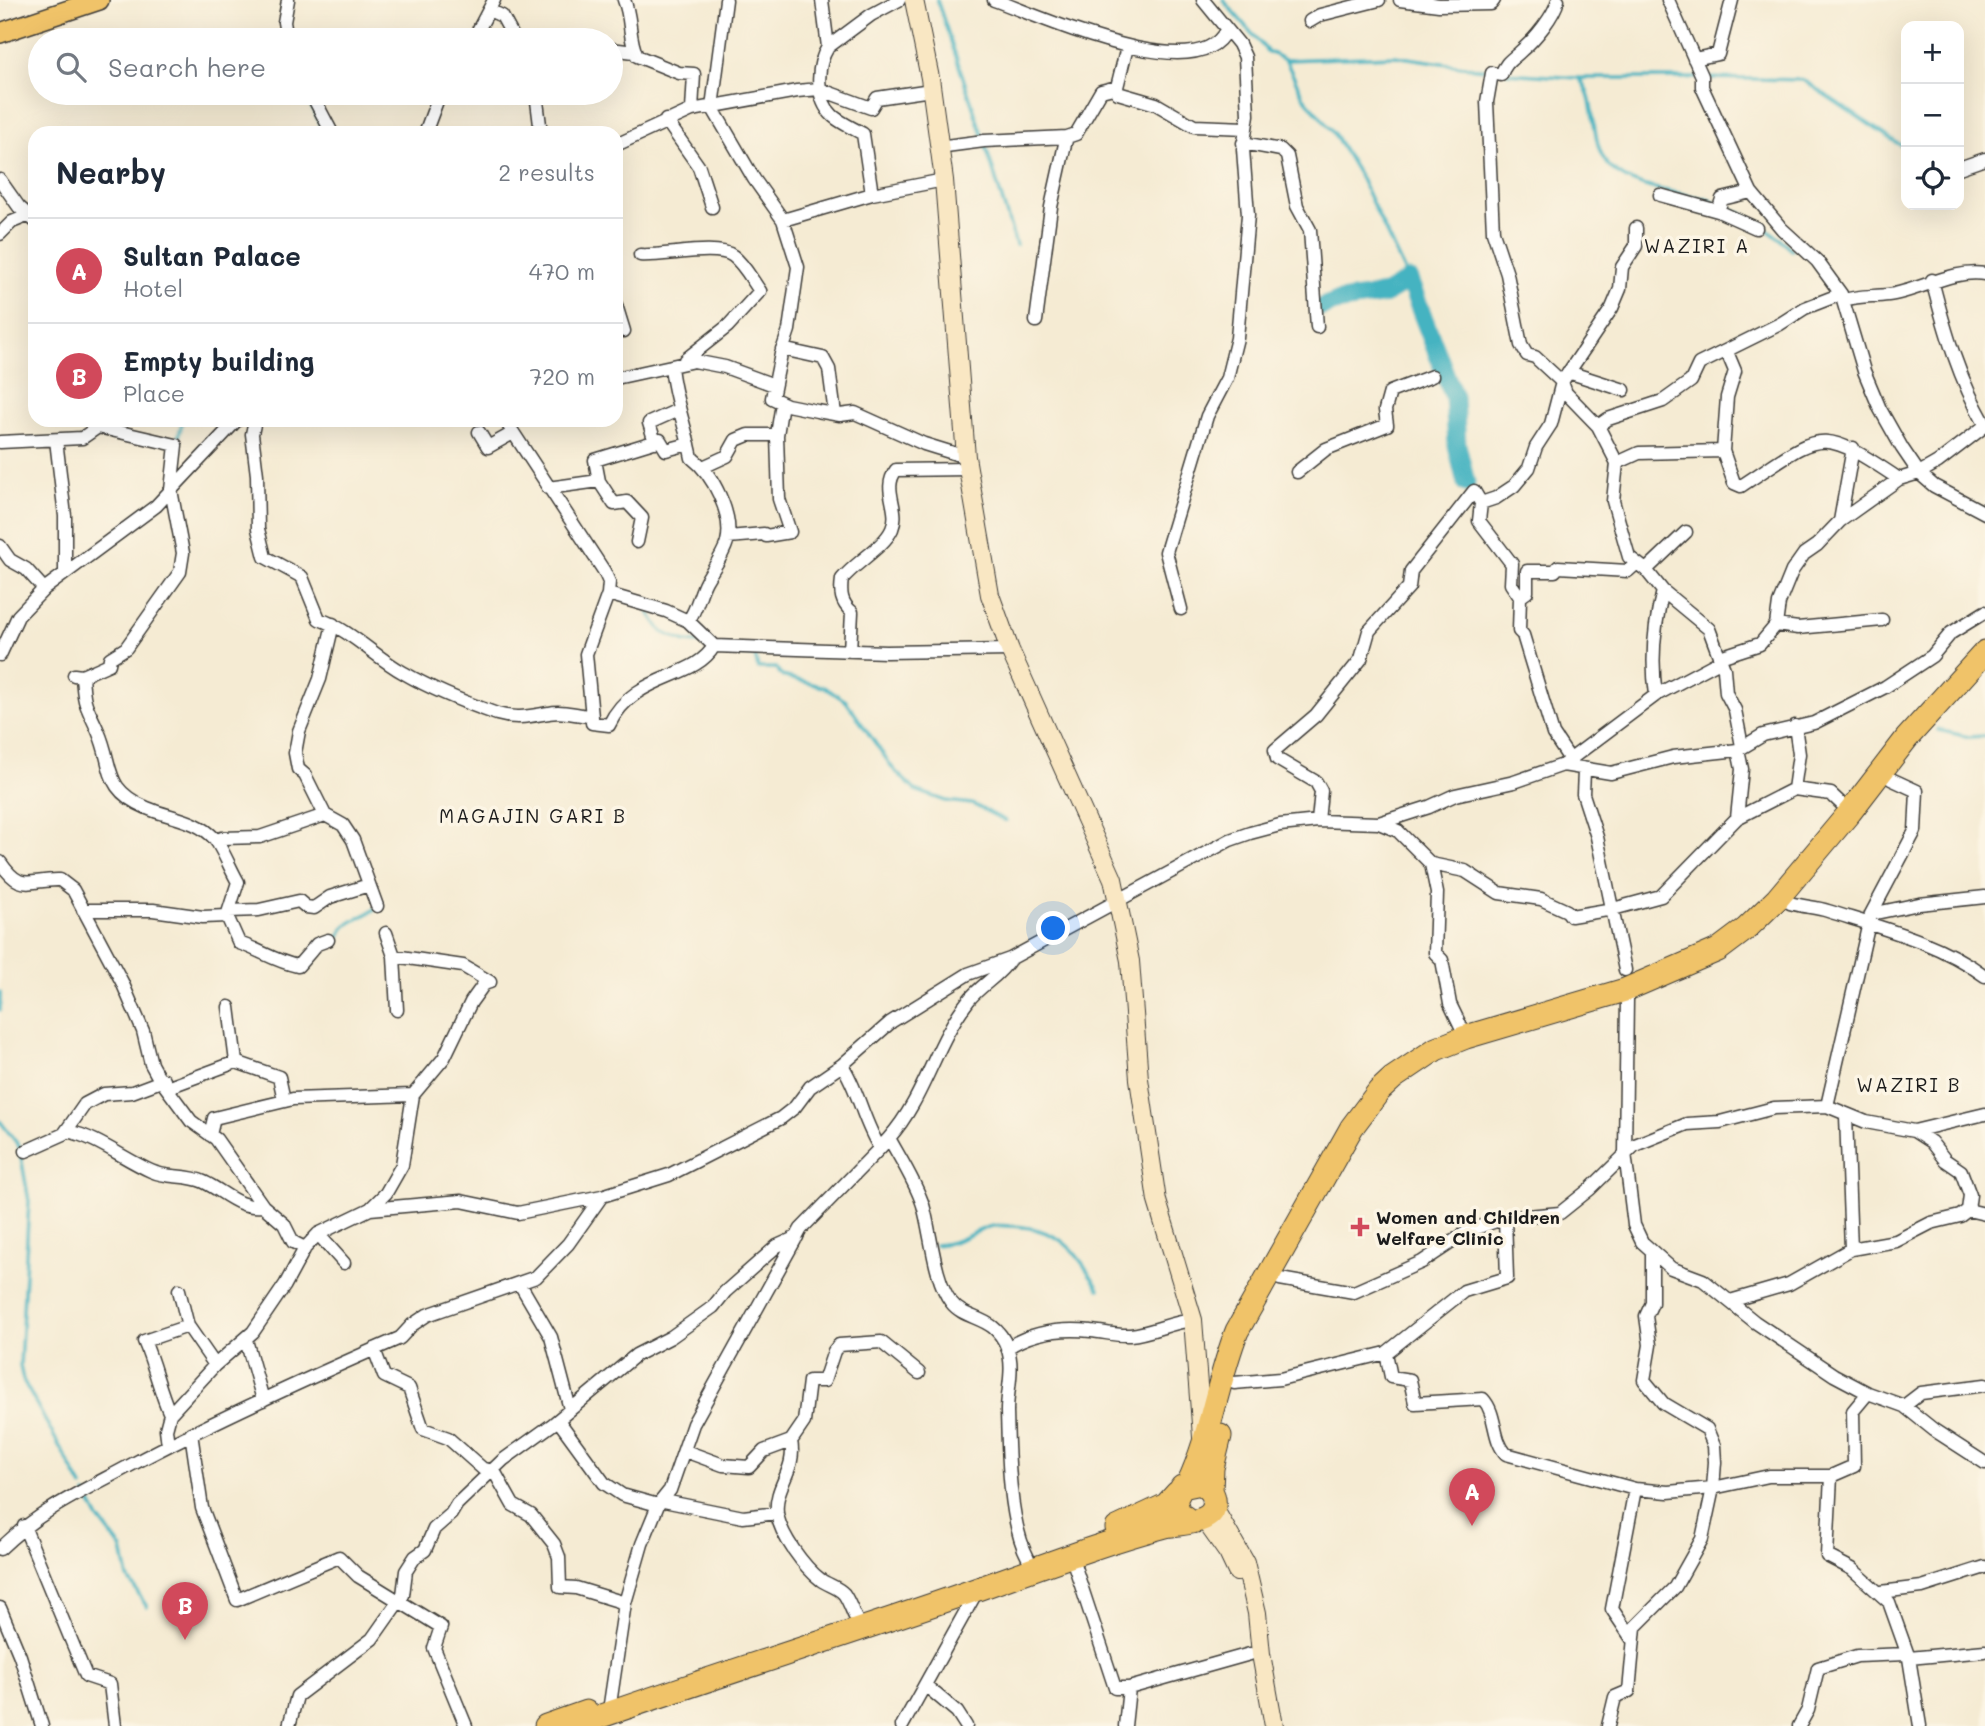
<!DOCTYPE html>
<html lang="en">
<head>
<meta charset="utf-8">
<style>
	:root { --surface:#fff; --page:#f2f2f3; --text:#1f2937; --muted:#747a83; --line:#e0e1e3; --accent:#d1495b }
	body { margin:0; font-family:Mali,sans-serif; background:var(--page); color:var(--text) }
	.controls { position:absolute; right:21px; top:21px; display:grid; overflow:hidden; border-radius:14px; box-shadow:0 7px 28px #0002 }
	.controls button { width:63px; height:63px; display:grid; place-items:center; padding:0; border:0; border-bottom:2px solid var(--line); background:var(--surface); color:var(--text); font:35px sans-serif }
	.you { position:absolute; left:1054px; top:929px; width:24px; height:24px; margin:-18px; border:5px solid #fff; border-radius:50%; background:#1a73e8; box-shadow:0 0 0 10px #1a73e833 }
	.badge { display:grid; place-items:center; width:46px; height:46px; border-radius:50%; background:var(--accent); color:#fff; font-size:23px; font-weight:700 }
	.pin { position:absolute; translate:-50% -58px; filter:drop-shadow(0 2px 4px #0008) }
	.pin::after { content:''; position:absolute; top:37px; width:24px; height:21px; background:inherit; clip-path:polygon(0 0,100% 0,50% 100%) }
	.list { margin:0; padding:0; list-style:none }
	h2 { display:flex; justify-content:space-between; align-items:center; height:91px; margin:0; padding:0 28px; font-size:30px }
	h2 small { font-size:23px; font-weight:400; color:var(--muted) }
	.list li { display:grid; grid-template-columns:46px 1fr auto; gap:21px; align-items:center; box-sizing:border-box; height:105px; padding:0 28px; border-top:2px solid var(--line) }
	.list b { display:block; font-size:26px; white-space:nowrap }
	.list p { margin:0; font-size:23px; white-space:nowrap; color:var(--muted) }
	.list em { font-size:23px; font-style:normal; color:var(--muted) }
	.icon { flex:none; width:38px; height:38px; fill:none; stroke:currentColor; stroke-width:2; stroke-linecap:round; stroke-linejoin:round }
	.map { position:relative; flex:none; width:1985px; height:1726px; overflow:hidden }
	.search { position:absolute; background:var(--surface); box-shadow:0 7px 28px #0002; left:28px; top:28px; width:595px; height:77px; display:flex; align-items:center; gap:18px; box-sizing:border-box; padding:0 24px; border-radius:38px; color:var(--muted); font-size:26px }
	.panel { position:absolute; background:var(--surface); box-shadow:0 7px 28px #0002; left:28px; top:126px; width:595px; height:301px; border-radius:21px }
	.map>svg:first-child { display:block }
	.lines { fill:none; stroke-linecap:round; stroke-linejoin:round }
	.stream { stroke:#45b3c1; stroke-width:3.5 }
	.river { stroke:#45b3c1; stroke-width:19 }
	.street-casing { stroke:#3d3b37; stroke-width:15 }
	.secondary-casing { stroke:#3d3b37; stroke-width:20 }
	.primary-casing { stroke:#3d3b37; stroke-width:22 }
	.highway-casing { stroke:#3d3b37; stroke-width:25 }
	.street { stroke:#fff; stroke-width:12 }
	.secondary { stroke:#f9e7c3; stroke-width:18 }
	.primary { stroke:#f0c369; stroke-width:19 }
	.highway { stroke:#f0c369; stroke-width:23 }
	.poi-dot { fill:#d1495b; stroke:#fcf5e5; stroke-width:2.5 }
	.labels { text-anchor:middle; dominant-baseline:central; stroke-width:7; stroke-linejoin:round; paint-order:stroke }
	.poi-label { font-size:18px; font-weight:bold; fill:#1c1c1c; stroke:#fcf5e5; text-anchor:start }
	.neighbourhood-label { font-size:19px; letter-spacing:2px; fill:#1c1c1c; stroke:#fcf5e5 }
</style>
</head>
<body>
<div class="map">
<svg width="1985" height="1726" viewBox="0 0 1985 1726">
	<rect width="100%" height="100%" fill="#fcf5e5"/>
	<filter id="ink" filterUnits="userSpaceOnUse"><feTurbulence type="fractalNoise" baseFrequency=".0143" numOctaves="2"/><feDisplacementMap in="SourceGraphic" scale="14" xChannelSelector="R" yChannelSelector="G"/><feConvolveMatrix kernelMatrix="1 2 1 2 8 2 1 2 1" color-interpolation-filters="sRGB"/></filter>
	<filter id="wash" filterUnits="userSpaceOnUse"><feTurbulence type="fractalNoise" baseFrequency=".00686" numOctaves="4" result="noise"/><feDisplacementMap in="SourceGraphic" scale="28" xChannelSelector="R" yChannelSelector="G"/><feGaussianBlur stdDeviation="1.57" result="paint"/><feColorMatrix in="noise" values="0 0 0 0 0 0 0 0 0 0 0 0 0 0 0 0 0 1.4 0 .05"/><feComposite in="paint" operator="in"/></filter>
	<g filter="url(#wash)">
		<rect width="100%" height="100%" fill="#f5ebd3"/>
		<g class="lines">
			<!-- stream -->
			<path class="stream" d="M937,0L983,137
				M1223,0L1267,51L1285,60L1395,56L1489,70
				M1286,61L1303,96L1333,132L1361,179L1415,294
				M1507,73L1578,78H1698
				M1706,78L1803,80L1906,149
				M1580,80C1599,100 1588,149 1612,169C1637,191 1679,191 1709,200C1741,210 1768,227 1792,250
				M310,104L325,133
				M985,144L1016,245
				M177,441L183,420
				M648,611L662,632L685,642L699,643
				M731,655H755L758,668H776L782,676L824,687L846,701L894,770L915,790L946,801L972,804L1006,821
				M1938,730L1969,737L1985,736
				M330,939L340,937C343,920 365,918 376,908
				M0,992V1010
				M0,1121L19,1146L29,1201L20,1366L23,1380L82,1487
				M935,1245C959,1243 965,1236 986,1228C994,1224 1004,1226 1013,1226C1062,1229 1075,1250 1099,1289
				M86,1494L99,1519L122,1549L128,1578L147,1607"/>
			<!-- river -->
			<path class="river" d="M1322,307L1335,302L1386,294L1409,280L1454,397L1457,445L1466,483"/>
		</g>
	</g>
	<g filter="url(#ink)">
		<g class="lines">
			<defs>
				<path id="street" d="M624,0C632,18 628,38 637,56L679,73L694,74L692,110
					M726,0L712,107L754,179L783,220L798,267L789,330L781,354L772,398L787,405L817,411L840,415L855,413L924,444L966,457
					M822,0L828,47L871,15L899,0
					M994,0C1037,15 1199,90 1226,30
					M1400,0L1439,5L1491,4L1494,0
					M1558,0C1554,16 1535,39 1522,50C1512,60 1506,61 1501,75L1492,73L1487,102L1493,232L1507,274L1521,345L1527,355L1535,357L1562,382L1566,393L1598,426L1617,463L1613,501L1629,557L1646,570L1663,591L1709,629L1724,669L1726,693L1735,710L1742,746
					M1668,0L1702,76V87L1751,192L1782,229L1817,261L1841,294L1864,371L1880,409L1902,448L1919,473L1934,486L1985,513
					M491,11L502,16L515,40
					M1310,21L1320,15L1379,0
					M570,39L577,40
					M287,40L284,22L288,0
					M473,40L494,0
					M828,47C816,66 815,99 833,116C841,123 853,128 863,134L872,194
					M611,49L634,52
					M1694,59L1718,54L1732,0
					M1117,87L1118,93L1156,104L1194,126L1246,128
					M311,93L332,133
					M536,93L541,133
					M666,120L699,167L712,207
					M425,133L440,93
					M1243,143L1281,150L1287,156L1297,206L1310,230L1317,327
					M616,145L692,110L797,91L819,89L871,108L877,98L931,90
					M938,147L984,141L1067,137
					M1959,168L1985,159
					M0,180L19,207L35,221
					M1660,195L1718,211L1756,228
					M1718,211L1722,199L1751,192
					M783,220L872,194L944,180
					M0,234L12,222L27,216
					M640,255C663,257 717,244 733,256C744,264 752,280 760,291L728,326L685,360
					M1932,280C1945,331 1959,379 1985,424
					M1845,300C1859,295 1873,297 1888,295C1920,291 1951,269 1985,274
					M616,305L624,331
					M1036,321L1051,207L1065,144L1067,137L1076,134L1101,91L1117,87L1127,47
					M782,349L823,358L829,369L835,414
					M1568,372L1624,390
					M616,378L694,361L725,367L774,385
					M255,420L252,434L257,475L258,529L265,557L302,577L319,619C351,630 375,657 404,673C433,690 466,703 497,714C517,720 530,716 549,713C562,710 579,715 592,717V723L609,725C634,672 694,681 714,646L688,621
					M505,420L604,571L609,582L608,594L666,611L688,621C697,610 699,594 706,581C713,568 723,556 727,542C734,515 712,473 692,458C686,427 674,399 671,366
					M1598,426L1608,419L1663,401L1691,381L1699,364L1780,324L1805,308L1841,294
					M479,432L488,447L513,433
					M56,440L65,516V573
					M0,442L82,438L98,427L176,445L171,490L183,553L180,572L126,648L110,658L109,664L82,676L74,675
					M655,442L649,423L678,410
					M1723,451L1727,397L1735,371L1727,352
					M1617,463L1639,453L1723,451L1734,483L1741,486C1821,434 1816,423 1899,479
					M703,467L727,456L736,440L748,435H777
					M1297,472L1326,449L1387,425L1385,410L1390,392L1432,376
					M599,481L595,460L660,440L666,450L689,444
					M548,488L599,481L614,504L627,502L642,518L637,542
					M1481,503L1496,498L1514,486L1529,468L1536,447L1551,424L1562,382L1612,308L1620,289L1622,267L1636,246V228
					M1840,521L1899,479L1919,473L1938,462L1985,426
					M728,537L764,534L766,536L790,532L779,499L777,435L782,403
					M0,546L10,560L26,569L44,589
					M1646,570L1686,532
					M1520,597L1527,592V571H1555L1558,567L1628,571L1637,563
					M1181,609L1166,552L1207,416L1227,378L1237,338L1248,215L1243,149L1248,115L1245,57L1239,44L1203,0
					M333,624L320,679L299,731L295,753L298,769L305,775L325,815L343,825L353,840L377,906
					M1776,625L1798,628L1882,620
					M714,646L886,652L1010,650
					M850,651L852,612C841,603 840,593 842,579C856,562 884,547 892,529C901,508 881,490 896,470L968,469
					M0,655L18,616L44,589L156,506L237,420
					M82,676C84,707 86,704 98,731C114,767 102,789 147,808C170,818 197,819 215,839C222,848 231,870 238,882L227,916
					M1656,695C1651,661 1654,625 1663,591
					M592,717L586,654L608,594
					M1564,764L1656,695L1720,661L1723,656L1760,644L1776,625L1779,603L1792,571L1804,554L1817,545L1840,521L1853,448
					M1584,771L1583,794L1597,837L1625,970
					M1794,789L1799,754L1795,726
					M1737,818L1742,769L1738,750
					M1318,821L1321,791L1316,782L1277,759L1275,750L1316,715L1361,659L1369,631L1409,587L1411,571L1474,491L1481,503L1479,521L1512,564L1511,584L1520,597L1519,631L1523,635L1553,734L1569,758
					M1379,823L1398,831L1431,864L1465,871L1499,893L1541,899L1567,911L1571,916L1613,909L1661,896L1737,818L1794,789L1831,794L1850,812
					M216,841L222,838L260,837L325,815
					M0,862C22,894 28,879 60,880L73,890L122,982L143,1031L151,1064L157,1075L191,1121L216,1139L263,1206L284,1224L293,1242L305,1248
					M1431,864L1437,893L1435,953L1442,960L1450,1004L1466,1037
					M1790,903C1803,907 1816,907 1828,911C1882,928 1939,942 1985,976
					M83,910H153L203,917L227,916L239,943C260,950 276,962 298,966L317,944L328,940
					M229,911L259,910L299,901L306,907L314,908L330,897L369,885
					M1871,914L1915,831L1917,791L1891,779
					M386,933L394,956L397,1010
					M1627,998L1625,1153L1634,1225L1642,1242L1671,1268L1703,1280L1755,1322L1834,1375L1868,1393L1904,1406L1934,1430L1985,1463
					M229,1007L236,1062
					M842,1065C859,1091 863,1122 880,1148L889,1138C901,1160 915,1181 923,1205C931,1232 934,1280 951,1302C966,1322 994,1314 1007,1347C1015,1368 1007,1390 1007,1411C1008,1452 1009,1523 1028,1558
					M169,1087L236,1062L279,1077L284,1100
					M1827,1106L1871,914L1919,904L1985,897
					M1846,1116L1851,1249
					M67,1131C97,1137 122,1158 151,1171C168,1179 188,1174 204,1182C225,1192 238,1209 263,1206
					M210,1135L214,1118L293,1099L413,1095
					M889,1138C925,1098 935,1043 968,1001C980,985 1000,976 1010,959
					M26,1151L64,1134L85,1104L104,1094L132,1092L164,1080
					M370,1209L461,1201L518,1213L602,1196
					M1968,1210L1985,1214
					M318,1234L344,1263
					M1280,1279L1354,1292L1422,1262L1470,1230L1505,1218L1560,1213L1590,1189L1635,1145L1687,1124L1720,1122L1774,1108L1827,1106L1866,1122L1914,1131L1985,1114
					M520,1284L551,1337L570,1409
					M179,1290L188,1326L215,1365
					M1730,1301L1789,1284L1851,1249L1896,1241L1931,1223L1960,1216L1968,1210L1970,1195L1961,1171L1945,1160L1931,1142L1914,1131
					M246,1340L263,1400
					M1007,1348C1033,1331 1061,1328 1091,1331C1104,1332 1117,1336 1130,1335C1152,1333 1171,1322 1193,1320
					M374,1349L384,1376L409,1388L423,1429L448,1438L483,1469L494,1471L513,1505L531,1515L554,1544L559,1557L560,1587L576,1588L625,1603
					M1386,1353L1391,1377L1410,1380L1415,1403L1483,1399C1497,1414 1492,1439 1506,1454L1635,1489L1668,1492L1713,1488L1769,1476H1831L1854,1466L1853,1411L1868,1393
					M1234,1383L1280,1379L1386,1353L1464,1291L1507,1278L1505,1218
					M1904,1406L1921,1393L1985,1385
					M170,1414C159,1390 155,1366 144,1341L188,1326
					M558,1420L604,1483L622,1495L658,1505
					M191,1433L202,1508L237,1600L339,1557L358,1576L441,1627L434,1648L466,1726
					M791,1441C797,1471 774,1485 777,1513C780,1535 804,1567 821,1580C828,1585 838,1587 844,1594C849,1601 852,1611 856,1619
					M168,1445L166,1429L170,1414L215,1365L253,1332L285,1285L305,1248L318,1234L370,1209L386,1193L402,1165L413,1095L444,1058L471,1002L484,984L490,982L463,966L394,956
					M685,1451L723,1465L749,1467L764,1451L791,1441L804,1422L809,1381H824L834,1351L839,1345L881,1342L919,1373
					M1831,1476L1827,1556L1852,1569L1889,1602L1909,1658L1920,1726
					M664,1501L743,1517L777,1513
					M24,1526L86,1676L110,1684L115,1726
					M0,1549C40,1510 81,1492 129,1466C217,1419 308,1378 400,1338L412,1325L427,1315L536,1277L568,1244L602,1196L669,1175L781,1118L795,1107L810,1087L842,1065L891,1022L968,974L1010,959L1230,840L1250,833L1280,825L1318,821L1379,823L1429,807L1455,795L1514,782L1563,765L1611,773L1673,757L1738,750L1763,735L1814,723L1885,687L1932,656L1951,633L1985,612
					M1071,1555L1115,1688H1129L1250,1654
					M1881,1592L1922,1587L1985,1567
					M0,1608L20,1656L42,1726
					M1632,1639L1612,1609L1635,1489
					M1909,1658L1985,1651
					M925,1685L957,1712L966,1726
					M610,1704L625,1603L642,1544L658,1505L670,1490L693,1424L801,1229L880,1148
					M289,1726L297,1696L372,1639L403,1595L406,1571L415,1557L425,1550L434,1529L451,1514L457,1504L503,1460L553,1424L636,1355L671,1337L713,1307L725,1292L777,1246L797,1237
					M902,1726L977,1591
					M1125,1726L1129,1688
					M1608,1726L1615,1697L1629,1691L1635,1627L1675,1587L1702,1539L1713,1488L1715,1462L1714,1446L1707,1429L1663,1403L1644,1380L1650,1345L1646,1316L1652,1303V1254
					M1799,1726L1808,1710L1818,1668L1857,1656L1906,1654"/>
				<path id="secondary" d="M914,0L930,78L944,180L966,457L990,595L1010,650L1113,879L1130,961L1139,1079L1157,1201L1193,1320L1202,1437
					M1214,1508L1245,1562L1257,1613L1261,1654L1274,1726
					M1204,1519L1228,1553L1237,1572"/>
				<path id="primary" d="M0,33L99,0"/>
				<path id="highway" d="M1188,1484C1211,1436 1217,1381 1237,1331L1352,1127L1379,1091L1393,1078L1436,1049L1466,1037L1625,990L1718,950L1746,929L1777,899L1850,812L1907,738L1985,652
					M1211,1491L1212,1468L1220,1436
					M1117,1528L1166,1505L1177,1493
					M546,1726L586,1712
					M573,1726C700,1681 828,1641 955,1597C1025,1573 1094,1545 1166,1526C1182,1522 1218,1525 1214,1499C1213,1491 1207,1487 1201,1483L1182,1487L1175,1500L1179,1513L1190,1521"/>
			</defs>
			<!-- street casing -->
			<use href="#street" class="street-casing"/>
			<!-- secondary casing -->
			<use href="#secondary" class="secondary-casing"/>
			<!-- primary casing -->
			<use href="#primary" class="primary-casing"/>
			<!-- highway casing -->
			<use href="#highway" class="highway-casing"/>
			<!-- street -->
			<use href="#street" class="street"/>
			<!-- secondary -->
			<use href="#secondary" class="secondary"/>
			<!-- primary -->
			<use href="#primary" class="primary"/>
			<!-- highway -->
			<use href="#highway" class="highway"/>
		</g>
	</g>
	<!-- markers -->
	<path class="poi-dot" d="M1356.5 1216.5h7v7h7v7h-7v7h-7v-7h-7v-7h7z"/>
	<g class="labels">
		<!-- poi labels -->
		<g class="poi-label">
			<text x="1376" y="1217">Women and Children<tspan x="1376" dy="21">Welfare Clinic</tspan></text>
		</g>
		<!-- neighbourhood labels -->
		<g class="neighbourhood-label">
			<text x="1697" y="245">WAZIRI A</text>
			<text x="533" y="815">MAGAJIN GARI B</text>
			<text x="1909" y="1084">WAZIRI B</text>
		</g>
	</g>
</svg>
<div class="controls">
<button>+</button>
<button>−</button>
<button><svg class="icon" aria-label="locate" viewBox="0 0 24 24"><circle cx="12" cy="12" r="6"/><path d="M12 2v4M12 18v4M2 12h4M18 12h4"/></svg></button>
</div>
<div class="you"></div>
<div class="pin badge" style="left:1472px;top:1526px">A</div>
<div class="pin badge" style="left:185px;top:1640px">B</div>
<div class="search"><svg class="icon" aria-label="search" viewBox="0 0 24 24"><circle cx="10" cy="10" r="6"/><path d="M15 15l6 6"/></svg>Search here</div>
<section class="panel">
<h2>Nearby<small>2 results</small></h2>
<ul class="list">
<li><span class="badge">A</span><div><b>Sultan Palace</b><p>Hotel</p></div><em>470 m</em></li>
<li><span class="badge">B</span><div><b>Empty building</b><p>Place</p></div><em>720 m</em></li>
</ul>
</section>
</div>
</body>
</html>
